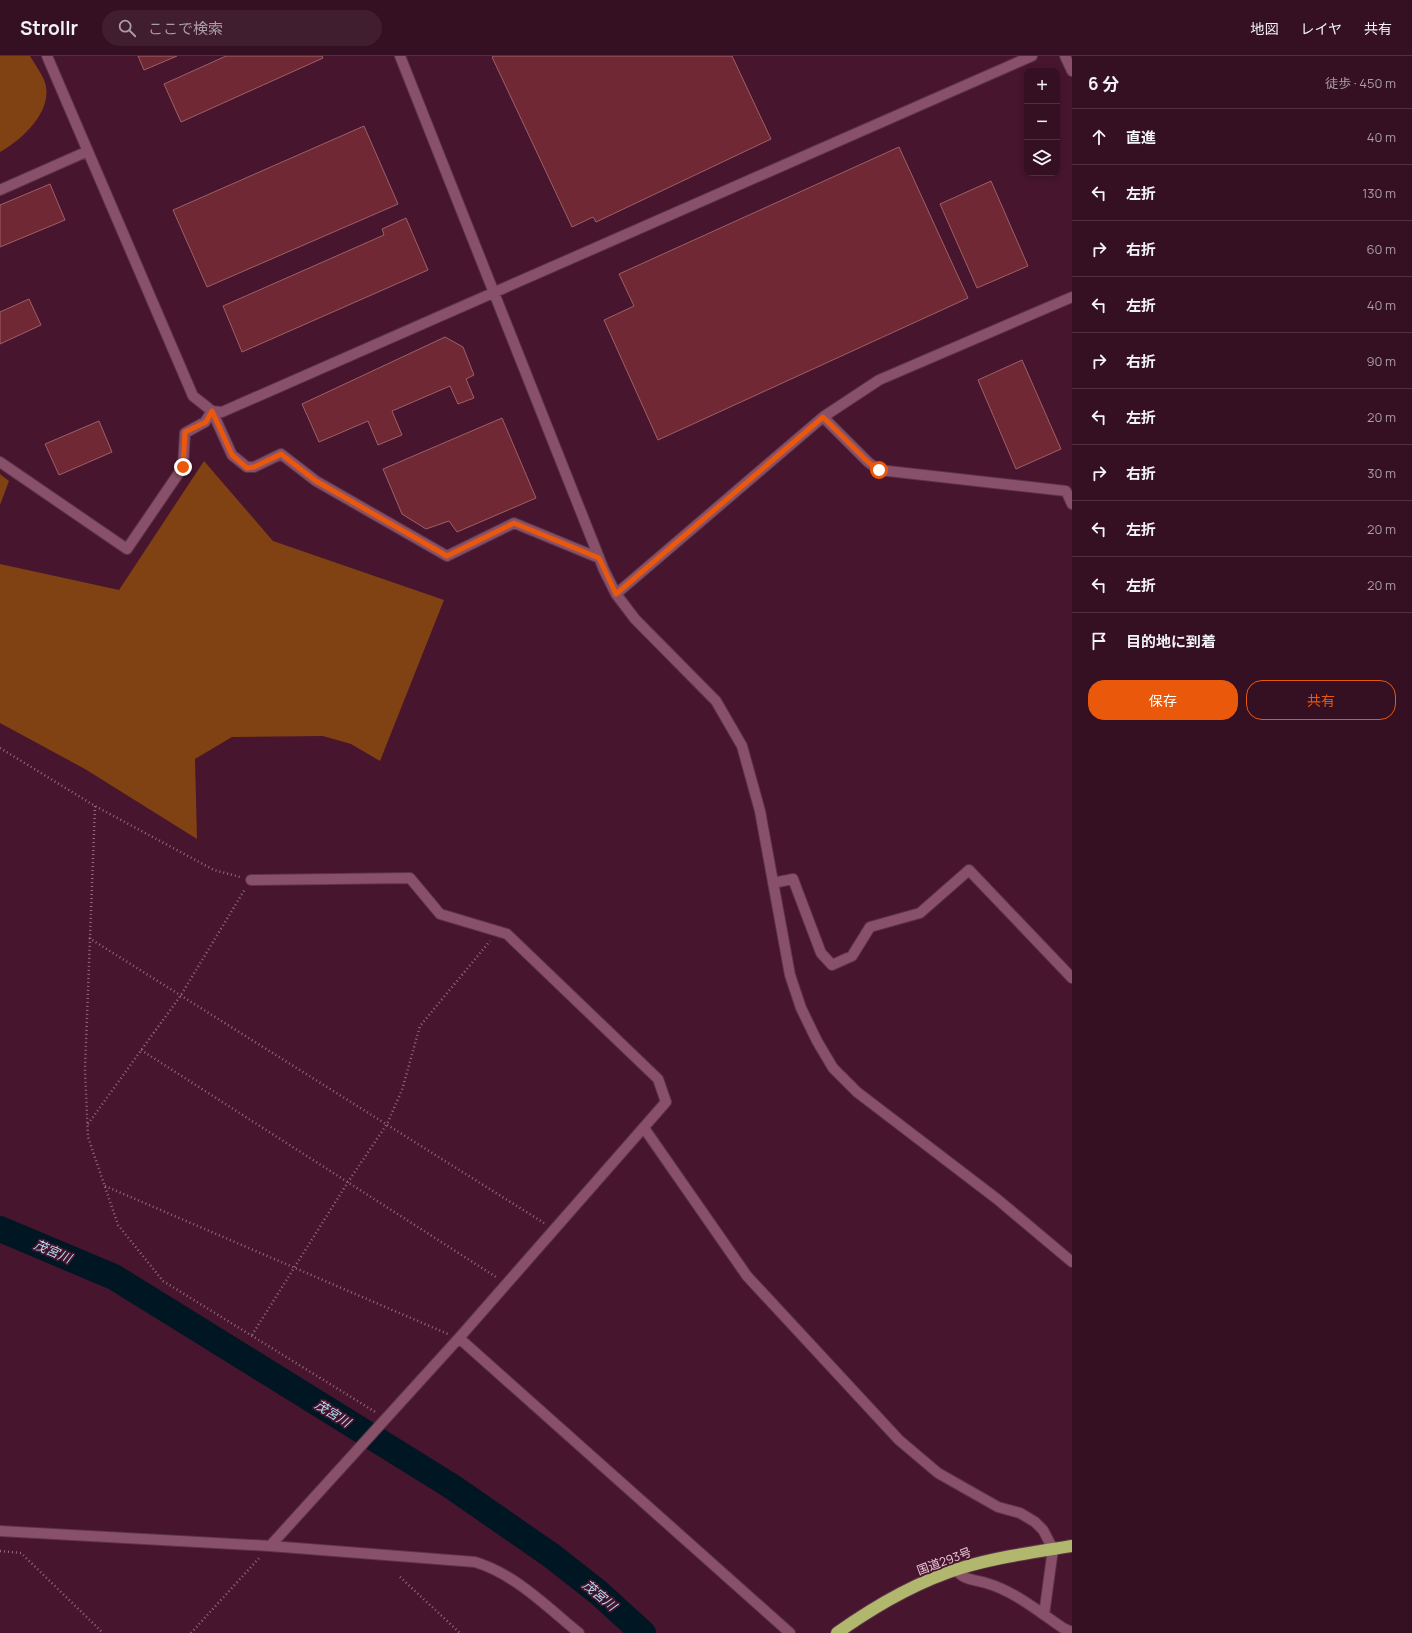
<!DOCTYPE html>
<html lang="ja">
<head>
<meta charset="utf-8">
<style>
	:root { --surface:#351022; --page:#401e2f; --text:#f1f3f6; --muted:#aa9da5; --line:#4f3040; --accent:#ea580c }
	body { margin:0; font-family:Manrope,"Noto Sans JP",sans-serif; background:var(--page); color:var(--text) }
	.controls { position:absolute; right:12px; top:12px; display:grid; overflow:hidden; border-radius:8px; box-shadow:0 2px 6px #0003 }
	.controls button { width:36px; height:36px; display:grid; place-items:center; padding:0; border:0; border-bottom:1px solid var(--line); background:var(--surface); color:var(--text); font:20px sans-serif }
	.stop { position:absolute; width:12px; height:12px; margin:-9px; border:3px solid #ea580c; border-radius:50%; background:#fff }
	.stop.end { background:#ea580c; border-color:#fff; box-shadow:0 1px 4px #0008 }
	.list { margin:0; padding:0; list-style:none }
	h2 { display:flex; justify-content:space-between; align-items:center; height:52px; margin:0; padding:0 16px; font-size:17px }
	h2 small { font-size:13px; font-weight:400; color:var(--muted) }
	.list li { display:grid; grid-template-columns:26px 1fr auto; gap:12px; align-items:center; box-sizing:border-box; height:56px; padding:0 16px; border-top:1px solid var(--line) }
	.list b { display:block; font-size:15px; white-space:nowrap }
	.list em { font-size:13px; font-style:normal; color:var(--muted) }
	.actions { display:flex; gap:8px; padding:12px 16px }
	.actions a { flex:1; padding:9px 0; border:1px solid var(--accent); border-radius:16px; text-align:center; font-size:14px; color:var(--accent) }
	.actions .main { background:var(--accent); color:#fff }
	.icon { flex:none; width:22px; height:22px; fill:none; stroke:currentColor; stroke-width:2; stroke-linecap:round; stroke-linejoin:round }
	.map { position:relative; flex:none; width:1072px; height:1577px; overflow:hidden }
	header { display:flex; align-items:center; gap:24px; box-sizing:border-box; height:56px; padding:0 20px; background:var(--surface); border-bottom:1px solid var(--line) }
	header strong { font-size:19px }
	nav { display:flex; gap:22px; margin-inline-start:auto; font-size:14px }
	.search { width:280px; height:36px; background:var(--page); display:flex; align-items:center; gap:10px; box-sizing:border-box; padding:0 14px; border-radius:22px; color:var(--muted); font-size:15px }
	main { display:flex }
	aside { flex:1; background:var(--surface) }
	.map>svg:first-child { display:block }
	.forest { fill:#804213 }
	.water { fill:#001623 }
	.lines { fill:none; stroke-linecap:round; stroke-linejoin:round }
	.river { stroke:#001623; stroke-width:26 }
	.building { fill:#702835; stroke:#9e6067 }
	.minor-casing { stroke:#5c3448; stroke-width:12 }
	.highway-casing { stroke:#5c3448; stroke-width:14 }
	.path { stroke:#956b7e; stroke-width:2.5; stroke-dasharray:1 3; stroke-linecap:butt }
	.minor { stroke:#895169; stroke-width:10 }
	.highway { stroke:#b1b76d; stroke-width:12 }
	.route { stroke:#ea580c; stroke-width:5 }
	.labels { text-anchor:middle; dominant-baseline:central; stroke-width:3.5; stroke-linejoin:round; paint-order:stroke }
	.street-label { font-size:12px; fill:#eac9d6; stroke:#47152e }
	.water-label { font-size:13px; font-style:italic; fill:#b5def5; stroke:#47152e }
</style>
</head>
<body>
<header>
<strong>Strollr</strong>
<div class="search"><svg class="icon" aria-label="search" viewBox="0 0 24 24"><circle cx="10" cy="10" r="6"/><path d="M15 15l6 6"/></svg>ここで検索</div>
<nav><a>地図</a><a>レイヤ</a><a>共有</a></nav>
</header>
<main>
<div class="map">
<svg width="1072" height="1577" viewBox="0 0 1072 1577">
	<rect width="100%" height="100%" fill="#47152e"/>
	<!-- forest -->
	<path class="forest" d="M0,0H30C34,7 42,18 44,24C56,53 22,84 0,96Z
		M204,405L273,485L444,544L380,705L351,688L323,680L232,681L195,703L197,783L85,713L0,667V508L119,534Z
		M0,418L9,425L0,449Z"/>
	<!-- water -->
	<path class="water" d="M602,1533L650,1577H635L595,1540Z"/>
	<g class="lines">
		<!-- river -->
		<path class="river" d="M0,1173L114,1221L451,1430L552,1500L599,1537L643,1577"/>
	</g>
	<!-- building -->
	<path class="building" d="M138,0H177L144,14Z
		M226,0H322L323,2L181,66L164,28Z
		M494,0H732L771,83L596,166L593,161L572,171L492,1Z
		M364,70L398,148L207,231L173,154Z
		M899,91L968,242L658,384L604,264L634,250L619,218Z
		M991,125L1028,210L977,232L940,148Z
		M50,128L65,164L0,191V149Z
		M406,162L428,214L242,296L223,250L384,179L382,173Z
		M29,243L41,269L0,288V256Z
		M445,281L463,291L474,319L466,323L474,342L458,348L450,330L392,355L402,379L378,389L368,365L319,386L302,348Z
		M1022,304L1061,393L1016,413L978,324Z
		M502,362L536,442L457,476L449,465L426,473L402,458L383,413Z
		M99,365L112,396L59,419L45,388Z"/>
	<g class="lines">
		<defs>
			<path id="minor" d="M47,0L193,340L212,355L232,399L247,411H254L281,398L316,425L447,500L514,467L599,502
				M400,0L604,514L616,538L635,563L716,645L742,690L760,755L790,919L801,952L817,985L833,1012L857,1036L997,1143L1072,1206
				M1065,0L1072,15
				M0,134L88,95
				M212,355L222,356L1032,0
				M823,361L868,406L879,414L1066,435L1072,448
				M0,406L127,493L183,411L185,377L205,366L212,355
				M616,538L823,361L879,324L1072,241
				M251,824L410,822L440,858L507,878L658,1023L666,1046L459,1282L270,1490
				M773,827L793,823L821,897L832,909L852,900L870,871L920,857L969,814L1072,922
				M644,1072L747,1220L899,1384L938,1417L998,1451L1020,1457L1035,1466L1043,1474L1053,1493L1044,1559
				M459,1282L790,1577
				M0,1475L270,1490L475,1506C515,1518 547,1551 579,1577
				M956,1514C965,1525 974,1523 986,1527C1014,1535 1038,1555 1063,1572L1072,1576"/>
			<path id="highway" d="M837,1577C875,1550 916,1526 961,1512C997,1501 1035,1496 1072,1490"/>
		</defs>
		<!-- minor casing -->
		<use href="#minor" class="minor-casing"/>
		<!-- highway casing -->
		<use href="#highway" class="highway-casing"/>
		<!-- path -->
		<path class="path" d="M0,692L95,750L214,814L240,821
			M95,750L85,1014L88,1081L118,1169L163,1225L377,1357
			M89,882L544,1167
			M141,994L496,1221
			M88,1068L181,939L245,833
			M105,1130L448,1278
			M252,1279L348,1126L387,1068L402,1034L420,970L490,885
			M0,1495L21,1497L103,1577
			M400,1521L460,1577
			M191,1577L260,1501"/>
		<!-- minor -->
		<use href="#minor" class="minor"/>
		<!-- highway -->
		<use href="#highway" class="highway"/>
	</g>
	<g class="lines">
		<!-- route -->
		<path class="route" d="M183,411L185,376L206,366L212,355L232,399L247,412L254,411L281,398L316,425L447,500L514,467L599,502L616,538L823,361L868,406L879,414"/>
	</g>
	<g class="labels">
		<!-- street labels -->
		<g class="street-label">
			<text transform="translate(944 1505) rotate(-20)">国道293号</text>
		</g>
		<!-- water labels -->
		<g class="water-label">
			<text transform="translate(53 1195) rotate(23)">茂宮川</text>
			<text transform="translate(333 1357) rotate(32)">茂宮川</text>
			<text transform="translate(600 1539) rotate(40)">茂宮川</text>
		</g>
	</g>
</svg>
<div class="controls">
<button>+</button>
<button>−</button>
<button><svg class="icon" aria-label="layers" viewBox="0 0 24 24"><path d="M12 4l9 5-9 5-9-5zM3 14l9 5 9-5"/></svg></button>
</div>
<div class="stop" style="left:879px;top:414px"></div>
<div class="stop end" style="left:183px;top:411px"></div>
</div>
<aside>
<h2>6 分<small>徒歩 · 450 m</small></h2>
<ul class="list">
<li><svg class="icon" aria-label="ahead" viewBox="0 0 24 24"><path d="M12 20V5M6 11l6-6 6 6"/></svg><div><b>直進</b></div><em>40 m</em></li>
<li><svg class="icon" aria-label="left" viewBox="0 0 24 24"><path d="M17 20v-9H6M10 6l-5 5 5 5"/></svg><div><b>左折</b></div><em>130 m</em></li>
<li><svg class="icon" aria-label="right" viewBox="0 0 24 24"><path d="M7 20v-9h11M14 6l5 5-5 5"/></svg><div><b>右折</b></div><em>60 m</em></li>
<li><svg class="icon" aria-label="left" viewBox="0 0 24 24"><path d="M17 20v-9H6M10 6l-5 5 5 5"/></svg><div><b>左折</b></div><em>40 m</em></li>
<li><svg class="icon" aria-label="right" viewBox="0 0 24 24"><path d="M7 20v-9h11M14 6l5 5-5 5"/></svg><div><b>右折</b></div><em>90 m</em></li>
<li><svg class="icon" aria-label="left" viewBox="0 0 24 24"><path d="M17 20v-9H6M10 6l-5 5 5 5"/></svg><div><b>左折</b></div><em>20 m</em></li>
<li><svg class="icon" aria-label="right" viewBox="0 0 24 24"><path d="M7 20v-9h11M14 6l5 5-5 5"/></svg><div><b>右折</b></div><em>30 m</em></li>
<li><svg class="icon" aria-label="left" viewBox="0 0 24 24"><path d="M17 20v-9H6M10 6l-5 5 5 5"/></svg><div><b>左折</b></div><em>20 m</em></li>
<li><svg class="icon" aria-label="left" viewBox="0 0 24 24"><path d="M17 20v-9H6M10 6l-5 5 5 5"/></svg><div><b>左折</b></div><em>20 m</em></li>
<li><svg class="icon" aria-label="arrive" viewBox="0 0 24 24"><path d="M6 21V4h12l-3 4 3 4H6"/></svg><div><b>目的地に到着</b></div></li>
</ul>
<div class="actions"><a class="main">保存</a><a>共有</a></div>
</aside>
</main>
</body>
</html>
